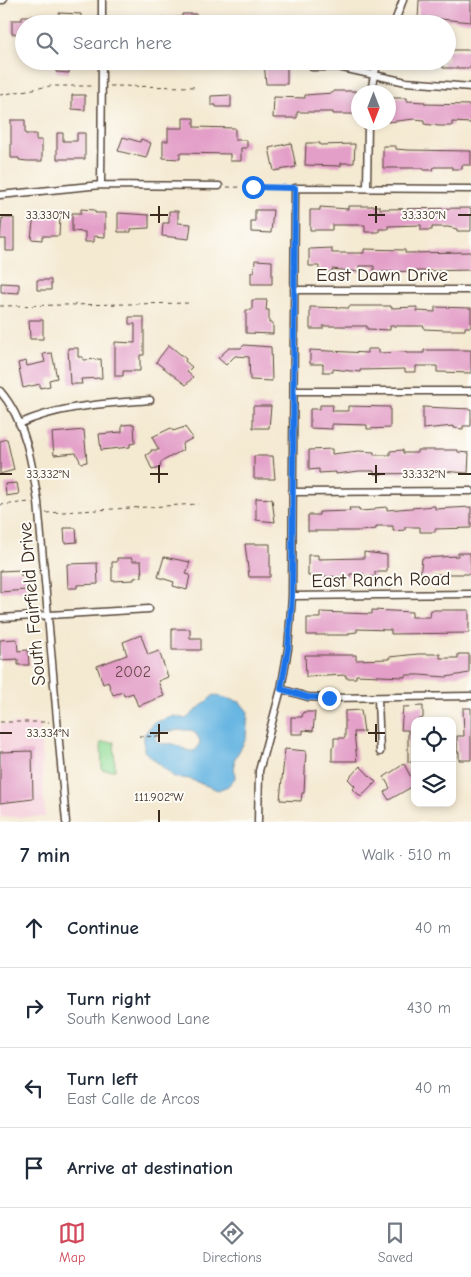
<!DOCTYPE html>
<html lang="en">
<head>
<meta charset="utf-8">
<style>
	:root { --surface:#fff; --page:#f6f6f7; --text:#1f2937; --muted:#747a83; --line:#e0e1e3; --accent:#d1495b }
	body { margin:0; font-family:"Comic Neue",sans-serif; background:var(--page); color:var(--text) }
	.controls { position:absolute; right:15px; bottom:15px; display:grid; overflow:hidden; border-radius:10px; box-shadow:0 2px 8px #0003 }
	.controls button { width:45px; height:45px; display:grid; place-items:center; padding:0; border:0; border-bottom:1px solid var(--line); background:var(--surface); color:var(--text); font:25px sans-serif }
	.compass { position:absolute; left:351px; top:85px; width:45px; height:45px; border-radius:50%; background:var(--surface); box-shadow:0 2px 8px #0003; rotate:180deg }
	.stop { position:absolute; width:15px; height:15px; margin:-11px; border:4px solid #1a73e8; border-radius:50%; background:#fff }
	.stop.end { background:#1a73e8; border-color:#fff; box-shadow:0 1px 5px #0008 }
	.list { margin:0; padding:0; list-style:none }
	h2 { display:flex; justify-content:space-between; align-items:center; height:65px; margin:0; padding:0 20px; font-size:21px }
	h2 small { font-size:16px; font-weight:400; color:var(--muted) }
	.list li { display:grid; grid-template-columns:32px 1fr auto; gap:15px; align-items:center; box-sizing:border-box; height:80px; padding:0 20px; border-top:1px solid var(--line) }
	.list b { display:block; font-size:19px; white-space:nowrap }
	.list p { margin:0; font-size:16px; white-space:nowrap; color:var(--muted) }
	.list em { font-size:16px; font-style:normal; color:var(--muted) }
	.icon { flex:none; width:28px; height:28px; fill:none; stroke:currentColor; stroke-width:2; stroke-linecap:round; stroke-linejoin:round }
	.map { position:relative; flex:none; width:471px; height:822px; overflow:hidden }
	.search { position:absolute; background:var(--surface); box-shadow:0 2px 8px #0003; left:15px; right:15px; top:15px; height:55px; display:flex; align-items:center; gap:12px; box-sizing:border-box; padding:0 18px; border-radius:28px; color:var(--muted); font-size:19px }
	.sheet { height:385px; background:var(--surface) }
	nav { display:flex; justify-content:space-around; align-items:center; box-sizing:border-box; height:70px; border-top:1px solid var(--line); background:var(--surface); font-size:14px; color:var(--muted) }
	nav a { display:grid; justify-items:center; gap:2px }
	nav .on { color:var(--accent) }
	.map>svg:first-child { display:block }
	.built { fill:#f5cfdb }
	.green { fill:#93dd98; stroke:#67845b }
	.water { fill:#68b6e2; stroke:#527080; fill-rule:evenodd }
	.building { fill:#e39fc8 }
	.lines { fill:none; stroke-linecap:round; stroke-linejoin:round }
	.street-casing { stroke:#574739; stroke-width:9 }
	.path { stroke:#574739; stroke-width:1; stroke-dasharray:4 4; stroke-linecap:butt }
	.street { stroke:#fff; stroke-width:6 }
	.route { stroke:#1a73e8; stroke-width:6 }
	.ticks { fill:none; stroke:#3b2a1e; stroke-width:2 }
	.labels { text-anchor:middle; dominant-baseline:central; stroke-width:4; stroke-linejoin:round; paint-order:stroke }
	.number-label { font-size:16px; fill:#654748 }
	.street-label { font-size:19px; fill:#3b2a1e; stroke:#fdfcf7 }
	.ticks-label { font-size:12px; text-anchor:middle; fill:#3b2a1e; stroke:#fdfcf7; stroke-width:4; stroke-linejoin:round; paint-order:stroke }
</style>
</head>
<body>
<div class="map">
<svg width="471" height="822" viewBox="0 0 471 822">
	<rect width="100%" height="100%" fill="#fdfcf7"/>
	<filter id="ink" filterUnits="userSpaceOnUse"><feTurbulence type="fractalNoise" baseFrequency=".02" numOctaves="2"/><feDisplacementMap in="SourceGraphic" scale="10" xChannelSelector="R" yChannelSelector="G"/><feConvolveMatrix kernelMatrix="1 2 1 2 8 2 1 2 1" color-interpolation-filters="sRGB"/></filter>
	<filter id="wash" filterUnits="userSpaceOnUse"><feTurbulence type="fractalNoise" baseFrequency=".0096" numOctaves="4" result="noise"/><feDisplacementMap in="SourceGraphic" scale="20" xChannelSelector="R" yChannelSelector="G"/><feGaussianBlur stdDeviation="1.12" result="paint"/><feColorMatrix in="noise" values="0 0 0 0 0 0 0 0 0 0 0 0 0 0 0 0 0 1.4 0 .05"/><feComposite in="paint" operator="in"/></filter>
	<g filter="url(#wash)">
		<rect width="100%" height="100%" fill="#f4e9d1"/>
		<!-- built -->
		<path class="built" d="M40,723L45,817H0V724Z"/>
		<!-- green -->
		<path class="green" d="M101,742H114L115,770H102Z"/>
		<!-- water -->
		<path class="water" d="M214,695L240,702L248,712L246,739L234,760L235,778L228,786L218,790L189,779L174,777L144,751V735L153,723L174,716L186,719ZM191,730L197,735L200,741C196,760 184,747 173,744C169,743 165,744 160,744L155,739L157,733C163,731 184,730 191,730Z"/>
		<g id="blocks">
			<!-- building -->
			<path class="building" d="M419,0H471V22L430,18V20H418Z
				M59,13L81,14V24H59Z
				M182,14H196V24H163V18L182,17Z
				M22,16H44V24H24V34H12V20H22Z
				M113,18H148V24H113Z
				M447,50H471V68H443V61H447Z
				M287,61V84H266L264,62Z
				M56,62H69V73L56,72Z
				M333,91H356V114H333V112H297V118H273L274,97L305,98V95L333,93Z
				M72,95H85V110L72,109Z
				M231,95V107H216V105H211V96Z
				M388,98H407V101L425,102V104L471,105V123L452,122V126H439L424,124V120L414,119L388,122Z
				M183,118H194V127L235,128V140H247V148H241V161H230V154L180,153V159L163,158V141H168V128H183Z
				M11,120H25V134H36V140H42V161H27L19,160V158H11Z
				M57,133H63V141H77V133H85V159H57Z
				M123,137L140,142L141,139L151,143L146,158L118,151Z
				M291,143L296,167L274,171L269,148Z
				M306,143H320V145L355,144L354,163H341V166L305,165Z
				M383,146H396V149L407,150L471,151V165H462V169H452V167H434L433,170H423V168H383Z
				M348,206H380V209L471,208V231H457V229L448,227H432V230H421V225L388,226V229H379V232H365V225H332V230H310V210H320V207L348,209Z
				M81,209L95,210V213H105V237L94,236V242H85V232L72,231V213H81Z
				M255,210H273L271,233L251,232V221H255Z
				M169,211H178V223L191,224L189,239L162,236L163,223H169Z
				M118,213L149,215V228L131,229V232H118Z
				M34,215L60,216L59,236H42V240L31,239Z
				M2,218H14V251H6V239H0Z
				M332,248V253H364V249L405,250V253L471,252V270L374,272V266H359V272L332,269V272H319V266H309V249Z
				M255,260L272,261V284H251V272L254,273Z
				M37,280H51V290H37Z
				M1,283L19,284V293L1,292Z
				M252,300H267L266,310H269V323H273V334L246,333V310H252Z
				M349,306H391V308L417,307V311L435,312V307L471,308V327H465V330H446L424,329V326H390V330L367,329V326H323V329H310V307L349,308Z
				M129,317H144V355H140V371H123V376H115V342L135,343V324H129Z
				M29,320H43V339H30Z
				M169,345L186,359L185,361L192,367L187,372L193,377L186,385L156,362Z
				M244,345L271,347L272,381L250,380L249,357L235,356L226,365L218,358L229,348H241Z
				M68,348H78V357H83V360L101,359L102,378L81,379L82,384H70Z
				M367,349H379V353L406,352V353H424V350H471V373L437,372V366H416V372H405V369L360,370V372L333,369V372H323V364H310V350L367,353Z
				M52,353L57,378L49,380L50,386L40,388V384L23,388L18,363L26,361L27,366L45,362L43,354Z
				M320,405H333L332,411H348V406L390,407V428L367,429V425L332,424V429L310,428V409H320Z
				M253,406H271L269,428H253Z
				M423,407L471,409V426H463V429L454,428V426L423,429Z
				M134,424L135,443L130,444V447L101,450L99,434L122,432V425Z
				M185,427L193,438L182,444L183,450L161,462L160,468L152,470L146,455L151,452V450H159L152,437L171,428L173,431Z
				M84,430L87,462L81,463L76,453L54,455L52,433Z
				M7,439L14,470L0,474V441Z
				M332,449V454L359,451L374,452V455H390V451L403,450V453H417V450H458V452L469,453L468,473L441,471V473L374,474V471H359L336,474V472L319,473V469L309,470V450Z
				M254,456H273L275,479H254Z
				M17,483L19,494L6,496L5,484Z
				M256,498L272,499L275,522L256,520Z
				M435,506V509L471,507V528L435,529V532H420V527H405V530L393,531V526H376V529L360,531H308V515H319V512L350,511L349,508H359V511L375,510V508L387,507V510Z
				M64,528H76L77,542L65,543Z
				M245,544H270V577H249Z
				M364,552L387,555V572H375V577H364V574H350V577L308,576V555H318V559L364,558Z
				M458,553H470L471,574H433V576L420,577L422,558L458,556Z
				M164,557L190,562L186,574L190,575L187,590L173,586L174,582L158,577Z
				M117,558H132V561H141L142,577L134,578V580L112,581V562H117Z
				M97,563L98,584L77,585V588H68L67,564Z
				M21,570V576H26V590L0,592V571Z
				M372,610L412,612V617H430L431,610H469V633L391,634V630L357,629V632L349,633V635H307V618H320V612L372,614Z
				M172,629H190V638H201V650H172Z
				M141,635L148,655L159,651L168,677L158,681L164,696L138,706L133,693L124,696L123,692L113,695L108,682L103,684L97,666L127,655L123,642Z
				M17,639L18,651L28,650L29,665H18V659L0,660V640Z
				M418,654H440V658H458V654H469V673L446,677L419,675H405V677L356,675V678H346V675L306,677L305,655H356V660L389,659V657Z
				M423,706V718L415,721V762H408V730H401L403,707Z
				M463,708H471V760H459V752H457V736H464Z
				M361,710L364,732H354L357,761H332V747L334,746V738H345V711Z
				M303,712H315L313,731L303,730V734H291V717H302Z
				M285,749L306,751L304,793H302L301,801L280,800Z
				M32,751L33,799L0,803V752Z
				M404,764L415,785L389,800L384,792L390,788L384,777Z
				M360,766L376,782L361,797L353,789L355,786L348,779Z"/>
		</g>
	</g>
	<g filter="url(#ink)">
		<use href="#blocks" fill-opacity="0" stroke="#574739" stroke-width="1"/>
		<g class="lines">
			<defs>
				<path id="street" d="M0,0H3
					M102,0V24
					M394,24L403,0
					M312,67H338L406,82L471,87
					M371,92L374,75L379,61
					M101,185L102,61
					M367,188L368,122
					M0,195L101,185L219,186
					M294,290H471
					M0,391C26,421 32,464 38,502L66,822
					M294,391H471
					M19,424C61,405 105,404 150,400
					M292,492L471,491
					M292,596L471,594
					M0,618L149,609
					M281,689L308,697L329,698L471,696
					M378,698L380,752
					M258,822L259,771L281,689L288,649L292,596L295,188L471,189"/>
			</defs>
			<!-- street casing -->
			<use href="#street" class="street-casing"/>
			<!-- path -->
			<path class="path" d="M110,86L197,87
				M0,95L50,86H93
				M227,187L288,188
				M0,306L192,303
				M0,505L30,502
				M46,513L198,504
				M0,722H49
				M139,736L161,737"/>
			<!-- street -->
			<use href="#street" class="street"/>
		</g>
	</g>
	<g class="lines" filter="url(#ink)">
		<!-- route -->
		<path class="route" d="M253,187L295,188L292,596L288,649L281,689L308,697L329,698"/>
	</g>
	<!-- ticks -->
	<path class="ticks" d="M159,206V223M376,206V223M0,215H12M150,215H168M368,215H385M458,215H471M159,465V483M376,465V483M0,474H12M150,474H168M368,474H385M458,474H471M159,724V742M376,724V742M0,733H12M150,733H168M368,733H385M159,810V822"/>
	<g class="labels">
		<!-- number labels -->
		<g class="number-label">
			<text x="133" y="672">2002</text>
		</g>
		<!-- street labels -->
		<g class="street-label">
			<text x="382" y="275">East Dawn Drive</text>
			<text transform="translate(381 580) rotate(-1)">East Ranch Road</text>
			<text transform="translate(32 604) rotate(-95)">South Fairfield Drive</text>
		</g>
	</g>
	<g class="ticks-label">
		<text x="424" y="219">33.330°N</text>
		<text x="48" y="219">33.330°N</text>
		<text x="48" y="478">33.332°N</text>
		<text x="424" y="478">33.332°N</text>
		<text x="48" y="737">33.334°N</text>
		<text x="159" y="801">111.902°W</text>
	</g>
</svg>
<div class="controls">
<button><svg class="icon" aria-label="locate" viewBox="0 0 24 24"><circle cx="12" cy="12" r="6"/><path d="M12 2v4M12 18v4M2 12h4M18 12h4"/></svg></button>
<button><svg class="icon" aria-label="layers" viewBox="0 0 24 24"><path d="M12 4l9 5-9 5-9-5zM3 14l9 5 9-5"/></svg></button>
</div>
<svg class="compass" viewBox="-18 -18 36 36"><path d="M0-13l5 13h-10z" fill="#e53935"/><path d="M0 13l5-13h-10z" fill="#747a83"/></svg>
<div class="stop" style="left:253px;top:187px"></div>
<div class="stop end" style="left:329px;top:698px"></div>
<div class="search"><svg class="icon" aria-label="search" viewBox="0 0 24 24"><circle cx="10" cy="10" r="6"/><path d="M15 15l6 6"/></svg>Search here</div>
</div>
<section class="sheet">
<h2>7 min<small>Walk · 510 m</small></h2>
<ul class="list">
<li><svg class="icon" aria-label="ahead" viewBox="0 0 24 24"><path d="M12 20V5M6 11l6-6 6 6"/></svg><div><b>Continue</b></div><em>40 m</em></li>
<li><svg class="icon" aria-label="right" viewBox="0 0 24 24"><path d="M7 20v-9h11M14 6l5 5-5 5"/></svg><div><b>Turn right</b><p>South Kenwood Lane</p></div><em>430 m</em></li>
<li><svg class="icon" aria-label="left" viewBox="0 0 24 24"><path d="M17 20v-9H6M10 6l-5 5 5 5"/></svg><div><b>Turn left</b><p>East Calle de Arcos</p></div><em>40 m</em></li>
<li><svg class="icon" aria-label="arrive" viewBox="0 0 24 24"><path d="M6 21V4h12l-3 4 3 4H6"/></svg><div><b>Arrive at destination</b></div></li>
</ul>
</section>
<nav>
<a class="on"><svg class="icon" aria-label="map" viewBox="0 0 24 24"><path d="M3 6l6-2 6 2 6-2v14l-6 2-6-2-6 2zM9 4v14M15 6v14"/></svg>Map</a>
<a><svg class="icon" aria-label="directions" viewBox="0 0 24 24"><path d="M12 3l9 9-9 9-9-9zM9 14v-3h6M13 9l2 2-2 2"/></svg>Directions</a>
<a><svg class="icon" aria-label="saved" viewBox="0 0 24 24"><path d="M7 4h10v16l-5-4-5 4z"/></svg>Saved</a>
</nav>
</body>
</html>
